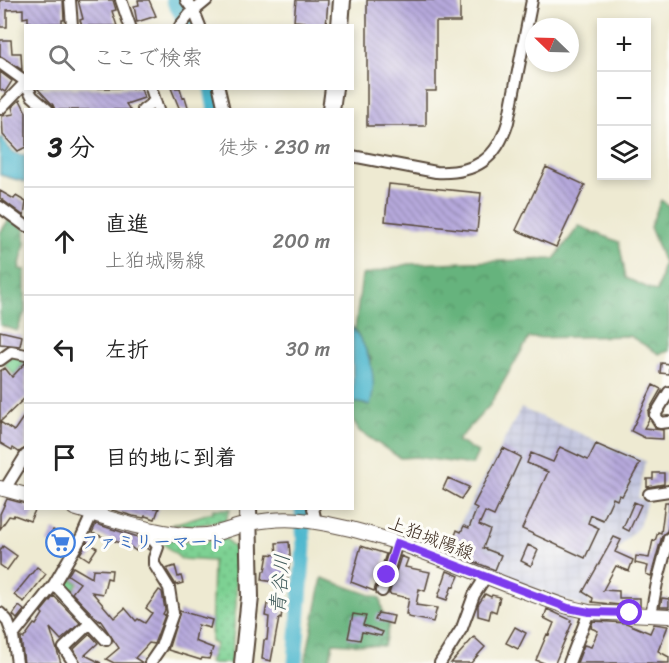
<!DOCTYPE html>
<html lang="ja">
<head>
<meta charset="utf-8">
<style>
	:root { --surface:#fff; --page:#f6f6f6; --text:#222; --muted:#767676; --line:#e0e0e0 }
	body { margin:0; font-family:Sriracha,"Klee One",sans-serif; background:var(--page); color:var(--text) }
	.controls { position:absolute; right:18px; top:18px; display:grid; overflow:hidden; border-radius:0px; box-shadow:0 3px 9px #0003 }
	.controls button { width:54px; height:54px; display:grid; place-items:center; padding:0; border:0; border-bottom:2px solid var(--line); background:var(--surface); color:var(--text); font:30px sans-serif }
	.compass { position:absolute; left:525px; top:18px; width:54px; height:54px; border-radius:50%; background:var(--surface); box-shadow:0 3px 9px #0003; rotate:293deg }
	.stop { position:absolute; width:18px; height:18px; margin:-14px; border:4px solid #7c3aed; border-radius:50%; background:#fff }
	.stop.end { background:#7c3aed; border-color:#fff; box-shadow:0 2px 6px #0008 }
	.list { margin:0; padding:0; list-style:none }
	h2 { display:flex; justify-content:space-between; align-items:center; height:78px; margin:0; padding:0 24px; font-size:26px }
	h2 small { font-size:20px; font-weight:400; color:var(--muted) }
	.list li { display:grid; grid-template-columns:39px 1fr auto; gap:18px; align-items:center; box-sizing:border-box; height:108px; padding:0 24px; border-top:2px solid var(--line) }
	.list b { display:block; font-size:22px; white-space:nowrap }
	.list p { margin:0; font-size:20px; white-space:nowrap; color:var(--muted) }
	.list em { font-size:20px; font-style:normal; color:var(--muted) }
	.icon { flex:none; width:33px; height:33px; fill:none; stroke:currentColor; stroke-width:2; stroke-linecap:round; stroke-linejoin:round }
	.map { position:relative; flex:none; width:669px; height:663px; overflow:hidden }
	.search { position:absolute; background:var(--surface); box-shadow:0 3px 9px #0003; left:24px; top:24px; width:330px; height:66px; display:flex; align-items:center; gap:15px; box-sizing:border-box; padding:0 21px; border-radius:0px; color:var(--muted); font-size:22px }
	.panel { position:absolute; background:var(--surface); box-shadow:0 3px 9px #0003; left:24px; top:108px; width:330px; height:402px; border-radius:0px }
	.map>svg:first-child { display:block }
	.industrial { fill:url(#industrial-grid) }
	.grass { fill:url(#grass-dots); stroke:#5c7e58; stroke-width:1.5 }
	.forest { fill:url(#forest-crowns); stroke:#506e4e; stroke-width:1.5 }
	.park { fill:url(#park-crowns); stroke:#5c7e58; stroke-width:1.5 }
	.water { fill:#50b8ce; stroke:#467176; stroke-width:1.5 }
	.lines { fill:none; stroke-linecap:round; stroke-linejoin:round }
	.river { stroke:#50b8ce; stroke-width:15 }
	.building { fill:url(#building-back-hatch) }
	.minor-casing { stroke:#564739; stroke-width:14 }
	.major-casing { stroke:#564739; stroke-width:16 }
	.highway-casing { stroke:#564739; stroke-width:20 }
	.minor { stroke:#fff; stroke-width:10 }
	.major { stroke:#fff; stroke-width:14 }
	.highway { stroke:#fff; stroke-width:16 }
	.route { stroke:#7c3aed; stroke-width:8 }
	.labels { text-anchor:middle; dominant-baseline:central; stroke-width:6; stroke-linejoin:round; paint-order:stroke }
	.street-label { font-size:18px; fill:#3b2a1e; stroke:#fdfcf7 }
	.shop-label { font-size:18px; font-weight:bold; fill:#366cbe; stroke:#fdfcf7; text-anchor:start }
	.water-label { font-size:20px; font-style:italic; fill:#425c5c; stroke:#fdfcf7 }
</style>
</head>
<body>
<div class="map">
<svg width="669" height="663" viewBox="0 0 669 663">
	<defs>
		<pattern id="industrial-grid" width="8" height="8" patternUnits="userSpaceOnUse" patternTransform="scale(1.5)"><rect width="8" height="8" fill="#bfc2dd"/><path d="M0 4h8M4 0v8" fill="none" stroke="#a5a7bd"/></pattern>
		<pattern id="grass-dots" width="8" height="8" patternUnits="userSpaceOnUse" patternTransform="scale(1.5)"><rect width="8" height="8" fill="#7dd193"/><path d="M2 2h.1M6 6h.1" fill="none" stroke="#68aa77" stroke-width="1.8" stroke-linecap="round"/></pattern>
		<pattern id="forest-crowns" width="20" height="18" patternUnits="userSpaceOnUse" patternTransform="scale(1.5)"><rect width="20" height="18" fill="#66b37d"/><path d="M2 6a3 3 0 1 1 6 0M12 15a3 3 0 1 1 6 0" fill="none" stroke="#559266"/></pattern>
		<pattern id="park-crowns" width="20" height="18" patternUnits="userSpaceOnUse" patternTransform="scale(1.5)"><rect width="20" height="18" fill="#7dd193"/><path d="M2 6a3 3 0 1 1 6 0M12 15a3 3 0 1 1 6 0" fill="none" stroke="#68aa77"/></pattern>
		<pattern id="building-back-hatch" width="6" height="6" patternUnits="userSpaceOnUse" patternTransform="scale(1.5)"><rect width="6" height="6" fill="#b6a9dc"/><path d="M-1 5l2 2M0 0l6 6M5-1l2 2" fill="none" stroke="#958ab2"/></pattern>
	</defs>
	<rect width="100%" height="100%" fill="#fdfcf7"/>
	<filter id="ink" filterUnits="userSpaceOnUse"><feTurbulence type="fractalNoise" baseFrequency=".0167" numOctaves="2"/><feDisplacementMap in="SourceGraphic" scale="12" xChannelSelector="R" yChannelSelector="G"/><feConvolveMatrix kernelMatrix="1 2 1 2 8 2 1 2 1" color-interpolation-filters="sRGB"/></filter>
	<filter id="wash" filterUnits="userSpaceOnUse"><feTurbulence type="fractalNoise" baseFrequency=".008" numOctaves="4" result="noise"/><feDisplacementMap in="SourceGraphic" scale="24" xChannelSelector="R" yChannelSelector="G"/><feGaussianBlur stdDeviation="1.35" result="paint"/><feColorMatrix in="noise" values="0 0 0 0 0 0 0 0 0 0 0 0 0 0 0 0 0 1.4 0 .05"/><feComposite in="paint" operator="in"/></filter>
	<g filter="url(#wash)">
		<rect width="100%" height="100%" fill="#eeead2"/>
		<!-- industrial -->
		<path class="industrial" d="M521,408L645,461L638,498L647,501L639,526L619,548L611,577L599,595L592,592L589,599V608L443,556Z"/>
		<!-- grass -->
		<path class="grass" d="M213,509H230L226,520L198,525H171L213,512Z
			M155,536L191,542L226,539L237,551L236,604L231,663H209L216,644L211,642L213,561L181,559Z"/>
		<!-- forest -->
		<path class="forest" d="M661,200L669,206V351L659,354L630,336L529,338L490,405L457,441L478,452L472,465L416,457L400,458L359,431L353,420L352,402L370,405L371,360L355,329L362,275L409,264L554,259L579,226L619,242L626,278L657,292L664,263L650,227Z
			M9,219L25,229V244L19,269L25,270V312L17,331L0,325V233Z
			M322,578L380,598L383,613L389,624L384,646L333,643L329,663H305Z"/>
		<!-- park -->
		<path class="park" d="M12,355L25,358V362L14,375L4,363Z
			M66,576L78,583L70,595L61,583Z"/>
		<!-- water -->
		<path class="water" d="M2,137C8,148 13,155 25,155V182L0,175V138Z
			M352,327C369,348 379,379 370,405L353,402Z"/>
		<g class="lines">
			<!-- river -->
			<path class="river" d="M173,0L188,26
				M211,88L215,110
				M295,663L304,546L302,508"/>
		</g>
		<g id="blocks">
			<!-- building -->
			<path class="building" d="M0,0H63L64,20H62V23L31,24V22H28V17L23,18V9L7,10V27H0Z
				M78,0H113L116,10L112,11L117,26H82L80,20L83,19Z
				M138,0H149L156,16L137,22L134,6L139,5Z
				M296,0H328L326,26H305V22L294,21Z
				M367,0H460V22H436V91H426V126H367Z
				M0,40H11L12,53H21L22,70L0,56Z
				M0,72L12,81L5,92L0,89Z
				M37,88H141L144,98L126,104L130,110H55L53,105Z
				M171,88H180L183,98L185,97L189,110H180Z
				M20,100L26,112V147L18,151L3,135L2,116L14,114L12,107Z
				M546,167L585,185L556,247L516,230Z
				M389,184L481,193L477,231L385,221Z
				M0,191L14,199L16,196L26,202L24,216L0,198Z
				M0,331L22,336L20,346L0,344Z
				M26,362V397L0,422L14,431L26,413V448L19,452L13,448L12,450L0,443V371L5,368L12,377Z
				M661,363L669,364V374L660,373Z
				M653,385L661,389L648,412L649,419L644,428L663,430V439L645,438L631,431Z
				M596,444L640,463L622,496L619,495L617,500L613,498L603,520L591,515L588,523L599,528L585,558L522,529L548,472L527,463L531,453L553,462L560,447L588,460Z
				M503,448L521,457L494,516L485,512L479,525L490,530L483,548L501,555L495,570L449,552L457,530L461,532L464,526L469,528L477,508L473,506Z
				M653,473H664V484L647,487V479H653Z
				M448,478L469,487L461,499L443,489Z
				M7,499L26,504V508H36L30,521L14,515L13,517L9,516L0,529V514Z
				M634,502L641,505L629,531L623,528Z
				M665,502H669V524L667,531L662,536L651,576L646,574L648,566L635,563L636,556L649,558L653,540L655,541L658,532L661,533Z
				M112,508H159L155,519L145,516L144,518L133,516L112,510Z
				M96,524L138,537L150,548L149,550L141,544L136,551L129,546L92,533Z
				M53,530L71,540L64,552L47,542Z
				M614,537L621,540L615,552L633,560L629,571L616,566L603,590L619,591V598H640V606L621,602L620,605L592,602L593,598L583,592Z
				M87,542L97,548L89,560L80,554Z
				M289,542L290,555L287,584L262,580L263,571H265L268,554L277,555L276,543Z
				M528,545L538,550L531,566L521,561Z
				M3,546L17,556L7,570L0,565V551Z
				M361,546L386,554L374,591L351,582Z
				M401,556L408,559L405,567L430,572L425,591L419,589L416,605L437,608L433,622L408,617V614H406L409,598L389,594Z
				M175,566L178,577L181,576L183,583L176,585L166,569Z
				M37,567L46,574L24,602L14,595Z
				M73,567L92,578L93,569L112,570L111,579L107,578L103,594L92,592L114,618L125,608L136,621L138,619L145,623L152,613L146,608L159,590L162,592L165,610L163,614L165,615L154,644L149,643L135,658L143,663H114L106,659L119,648L100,620L99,621L72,593L80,583L68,575Z
				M447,571L459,576L454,587L452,586L447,600L438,597Z
				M485,594L491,597L492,595L500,597L496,612L491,610L489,619L478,616V605Z
				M54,596L80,623L61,640L50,628L61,663H24L21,638H24L34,624L36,625L43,614L41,612Z
				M662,598L669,599V607H660Z
				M274,601L283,602L281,619L279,618L271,661L262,659L264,640H267L269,617L265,616L267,604L274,605Z
				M19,606L24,610L17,619L13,615Z
				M547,609L571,620L570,622L572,623L555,663H544L536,660L547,634L549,635L554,623L544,618Z
				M180,611L212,620L210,628L198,625L195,641L213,648L209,659L202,658L201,660L168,650Z
				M378,613L394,616L392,624L375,620Z
				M353,614L366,616L363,625L383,632L381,636L362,632L360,640L348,638Z
				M593,621L626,623L650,633L654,624L668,626L658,651L669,657V663H577L584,645L591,647L598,631L591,628Z
				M515,627L526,633L518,649L506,643Z
				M90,634L98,643L85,655L101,663H81L74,649Z
				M474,637L485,647L471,663H451Z"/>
		</g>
	</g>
	<g filter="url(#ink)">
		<use href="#blocks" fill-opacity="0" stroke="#564739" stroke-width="1.5"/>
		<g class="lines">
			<defs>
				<path id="minor" d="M70,0L72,26
					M121,0L130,26
					M186,0L194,11L200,26
					M180,26L190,14L207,0
					M0,63L25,81L26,84
					M28,88L32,96L48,110
					M151,88L158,110
					M219,88L224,110
					M0,109L25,83
					M143,110L155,101
					M352,156L436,172C475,174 497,159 508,122L532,0
					M0,207L26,226
					M0,360L11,352L26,355
					M669,392L655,415L660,423L669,422
					M5,489L26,455
					M649,494L669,491
					M313,508L316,522
					M139,526C144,535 154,538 158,547L154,558V564L169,588L173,613L161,647L150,663
					M54,584L106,640
					M382,591L397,543
					M0,613L7,620L13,636
					M651,614L657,583L669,538
					M17,663L13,636L54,584L82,536L92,514
					M74,663L64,648L89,624
					M440,663L462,628L474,595L485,578
					M569,663L589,612"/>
				<path id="major" d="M0,488L26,495
					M74,508C110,519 171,539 207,535C222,533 236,526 251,523C270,519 290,518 310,521C397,533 484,580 568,607L589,612L669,616"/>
				<path id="highway" d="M340,26L342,0
					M331,110L334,88
					M243,663L250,597L248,508"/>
			</defs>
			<!-- minor casing -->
			<use href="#minor" class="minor-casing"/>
			<!-- major casing -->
			<use href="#major" class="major-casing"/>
			<!-- highway casing -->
			<use href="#highway" class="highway-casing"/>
			<!-- minor -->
			<use href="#minor" class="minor"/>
			<!-- major -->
			<use href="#major" class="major"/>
			<!-- highway -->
			<use href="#highway" class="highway"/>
		</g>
	</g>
	<g class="lines" filter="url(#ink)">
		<!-- route -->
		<path class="route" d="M387,575L397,543L568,608L589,612L630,613"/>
	</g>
	<!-- icons -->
	<defs>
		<symbol id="supermarket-ring" viewBox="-11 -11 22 22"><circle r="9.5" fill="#fdfcf7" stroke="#3f7fe0" stroke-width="1.5"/><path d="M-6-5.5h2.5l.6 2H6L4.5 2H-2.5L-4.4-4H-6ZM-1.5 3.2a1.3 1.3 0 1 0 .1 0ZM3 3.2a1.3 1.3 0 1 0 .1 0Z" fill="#3f7fe0"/></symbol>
	</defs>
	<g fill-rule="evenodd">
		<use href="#supermarket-ring" x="44" y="526" width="33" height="33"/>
	</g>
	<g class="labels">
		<!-- street labels -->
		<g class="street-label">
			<text transform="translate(431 538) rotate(21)">上狛城陽線</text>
		</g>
		<!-- shop labels -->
		<g class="shop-label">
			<text x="81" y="542">ファミリーマート</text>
		</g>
		<!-- water labels -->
		<g class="water-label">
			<text transform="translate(280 584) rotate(-85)">青谷川</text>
		</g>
	</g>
</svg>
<div class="controls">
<button>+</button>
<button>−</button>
<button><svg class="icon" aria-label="layers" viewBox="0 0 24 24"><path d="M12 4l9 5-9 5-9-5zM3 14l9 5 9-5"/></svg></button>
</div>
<svg class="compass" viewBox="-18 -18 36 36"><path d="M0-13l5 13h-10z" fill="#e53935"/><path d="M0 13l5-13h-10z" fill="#767676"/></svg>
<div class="stop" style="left:630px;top:613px"></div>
<div class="stop end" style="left:387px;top:575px"></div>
<div class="search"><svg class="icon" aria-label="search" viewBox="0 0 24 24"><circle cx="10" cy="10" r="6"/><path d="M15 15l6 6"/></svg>ここで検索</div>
<section class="panel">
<h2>3 分<small>徒歩 · 230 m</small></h2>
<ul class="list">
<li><svg class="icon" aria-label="ahead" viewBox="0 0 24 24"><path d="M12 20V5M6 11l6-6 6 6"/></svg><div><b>直進</b><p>上狛城陽線</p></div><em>200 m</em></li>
<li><svg class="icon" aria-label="left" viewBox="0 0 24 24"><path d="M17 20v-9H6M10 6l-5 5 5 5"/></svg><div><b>左折</b></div><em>30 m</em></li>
<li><svg class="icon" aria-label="arrive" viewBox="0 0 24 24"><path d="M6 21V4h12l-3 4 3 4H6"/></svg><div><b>目的地に到着</b></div></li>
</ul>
</section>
</div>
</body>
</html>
